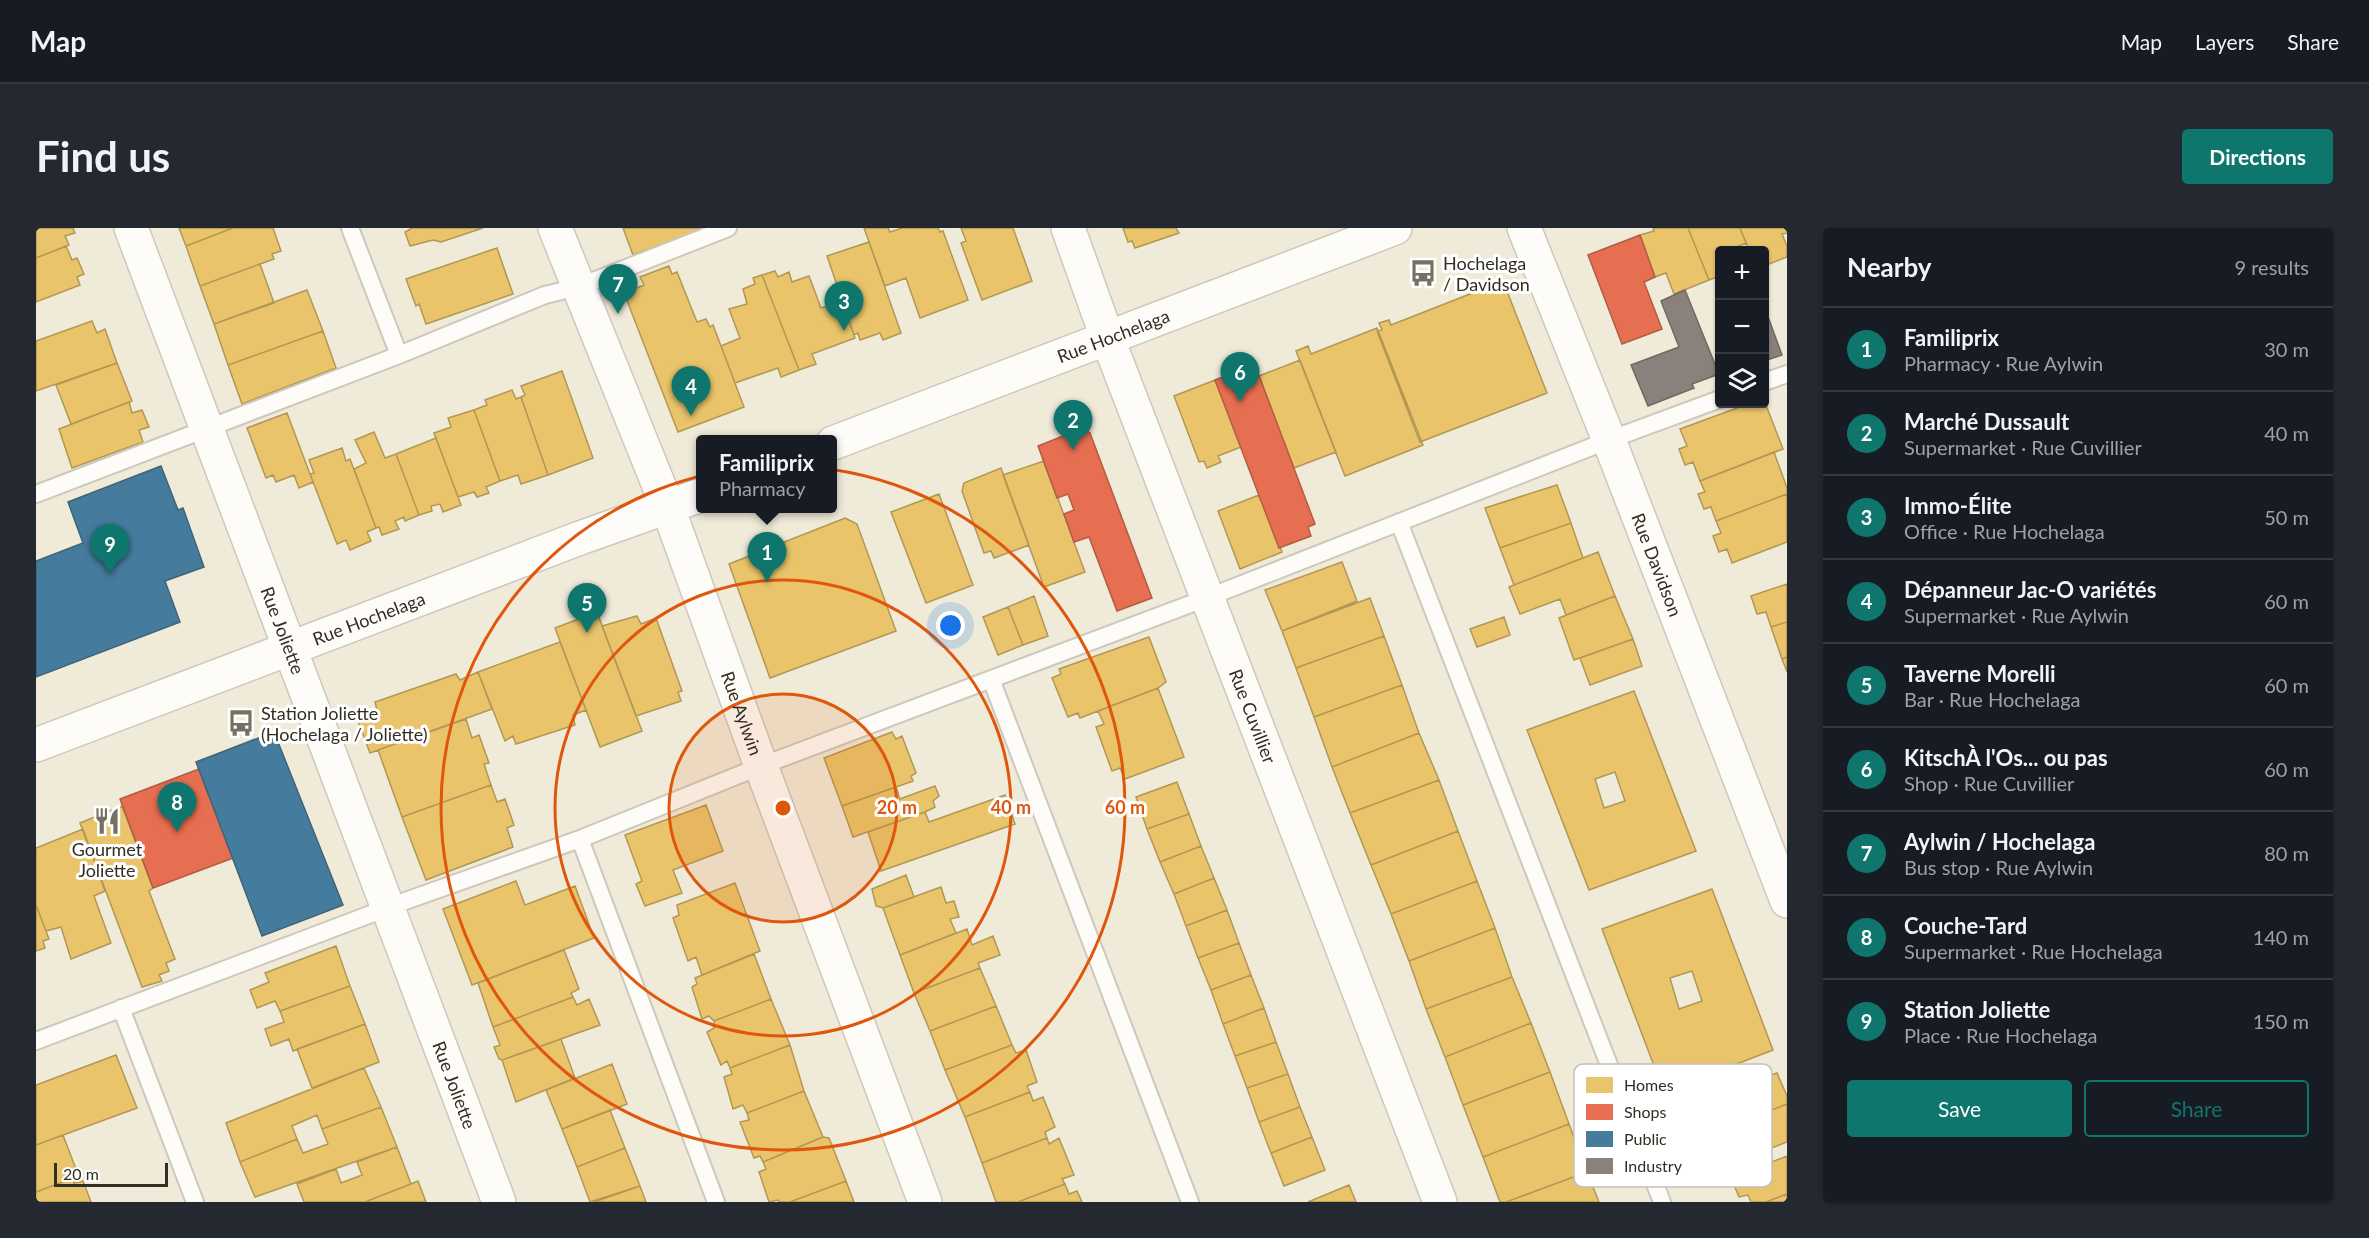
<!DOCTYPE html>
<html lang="en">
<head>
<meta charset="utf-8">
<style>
	:root { --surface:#171b24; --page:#242831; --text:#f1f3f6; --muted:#9ea1a6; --line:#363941; --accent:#0f766e }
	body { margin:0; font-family:Lato,sans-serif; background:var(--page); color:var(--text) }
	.controls { position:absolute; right:18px; top:18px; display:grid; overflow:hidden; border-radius:6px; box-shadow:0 2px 4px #0004 }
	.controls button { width:54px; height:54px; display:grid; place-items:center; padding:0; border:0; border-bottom:2px solid var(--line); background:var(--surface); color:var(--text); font:30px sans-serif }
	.scale { position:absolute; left:18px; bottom:15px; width:114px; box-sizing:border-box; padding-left:6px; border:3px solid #322e22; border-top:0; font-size:16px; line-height:21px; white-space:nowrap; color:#322e22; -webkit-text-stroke:4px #fff; paint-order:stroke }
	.you { position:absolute; left:915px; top:398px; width:21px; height:21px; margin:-15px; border:4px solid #fff; border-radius:50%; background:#1a73e8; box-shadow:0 0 0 9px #1a73e833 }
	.badge { display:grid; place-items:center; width:39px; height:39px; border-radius:50%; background:var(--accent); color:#fff; font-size:20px; font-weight:700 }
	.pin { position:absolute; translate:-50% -50px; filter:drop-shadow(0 2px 3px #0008) }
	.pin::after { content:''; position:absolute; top:32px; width:21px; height:18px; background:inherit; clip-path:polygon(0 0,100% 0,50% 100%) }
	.popup { position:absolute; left:660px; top:207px; width:141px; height:78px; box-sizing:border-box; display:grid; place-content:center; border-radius:6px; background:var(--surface); filter:drop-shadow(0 2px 4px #0005); font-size:20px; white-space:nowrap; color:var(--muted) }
	.popup b { font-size:22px; color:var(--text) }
	.popup::after { content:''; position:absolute; left:50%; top:100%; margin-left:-12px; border:12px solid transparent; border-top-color:var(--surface) }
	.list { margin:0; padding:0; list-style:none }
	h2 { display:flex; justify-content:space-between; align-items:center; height:78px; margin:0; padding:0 24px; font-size:26px }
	h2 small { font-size:20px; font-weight:400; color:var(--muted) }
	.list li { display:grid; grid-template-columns:39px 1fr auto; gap:18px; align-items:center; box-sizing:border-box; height:84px; padding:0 24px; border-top:2px solid var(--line) }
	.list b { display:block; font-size:22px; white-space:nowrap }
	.list p { margin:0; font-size:20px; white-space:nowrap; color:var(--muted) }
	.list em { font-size:20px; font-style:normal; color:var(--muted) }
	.actions { display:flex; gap:12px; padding:18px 24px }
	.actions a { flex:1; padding:14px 0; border:2px solid var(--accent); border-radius:6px; text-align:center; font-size:21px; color:var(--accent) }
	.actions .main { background:var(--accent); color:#fff }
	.icon { flex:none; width:33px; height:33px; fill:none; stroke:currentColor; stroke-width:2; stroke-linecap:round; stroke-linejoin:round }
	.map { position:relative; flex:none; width:1751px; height:974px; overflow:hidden; border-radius:6px }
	header { display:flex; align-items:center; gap:36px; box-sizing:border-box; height:84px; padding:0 30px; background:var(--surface); border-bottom:2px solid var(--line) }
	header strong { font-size:28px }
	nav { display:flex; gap:33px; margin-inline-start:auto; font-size:21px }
	.intro { display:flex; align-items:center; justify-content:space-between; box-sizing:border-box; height:144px; padding:0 36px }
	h1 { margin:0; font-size:42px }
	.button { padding:15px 27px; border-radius:6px; background:var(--accent); color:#fff; font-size:21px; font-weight:700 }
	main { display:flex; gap:36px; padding:0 36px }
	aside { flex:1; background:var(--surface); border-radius:6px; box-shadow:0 2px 4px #0004 }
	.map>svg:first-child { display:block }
	.homes { fill:#e9c46a; stroke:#b29754; stroke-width:1.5; fill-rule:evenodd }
	.shops { fill:#e76f51; stroke:#b15c43; stroke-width:1.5 }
	.public { fill:#457b9d; stroke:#3f6478; stroke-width:1.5 }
	.industry { fill:#8a817c; stroke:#706861; stroke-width:1.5 }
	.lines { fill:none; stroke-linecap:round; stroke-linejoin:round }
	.service-casing { stroke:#cdc8bb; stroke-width:20 }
	.minor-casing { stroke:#cdc8bb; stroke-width:36 }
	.tertiary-casing { stroke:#cdc8bb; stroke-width:36 }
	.service { stroke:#fdfcf9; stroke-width:16 }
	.minor { stroke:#fdfcf9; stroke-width:33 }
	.tertiary { stroke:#fdfcf9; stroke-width:33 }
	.ring { fill:none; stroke:#df570d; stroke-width:3 }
	.labels { text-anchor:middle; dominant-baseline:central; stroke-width:6; stroke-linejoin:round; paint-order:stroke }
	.poi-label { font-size:18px; fill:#322e22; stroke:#fff; text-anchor:start }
	.street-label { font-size:18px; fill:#322e22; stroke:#fff }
	.key { fill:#fff; stroke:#c2c0bd; stroke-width:1.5 }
	.key-label { font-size:16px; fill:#322e22 }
	.centre { fill:#df570d; stroke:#fff; stroke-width:3 }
	.ring-label { font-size:18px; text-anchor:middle; font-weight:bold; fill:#df570d; stroke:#fff; stroke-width:6; stroke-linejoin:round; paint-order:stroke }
</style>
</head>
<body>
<header>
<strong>Map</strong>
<nav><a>Map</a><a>Layers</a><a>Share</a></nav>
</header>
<div class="intro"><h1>Find us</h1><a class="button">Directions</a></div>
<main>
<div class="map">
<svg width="1751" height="974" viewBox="0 0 1751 974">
	<rect width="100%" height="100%" fill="#f0ebd9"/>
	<!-- homes -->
	<path class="homes" d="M0,0H37L39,5L29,8L33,17L0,30Z
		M143,0H197L150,18Z
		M197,0H237L245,23L236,26L238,31L164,58L150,18Z
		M376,0H447L405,14L397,12L374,18L369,4Z
		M587,0H671L597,27Z
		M828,0H852L854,4L866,0H902L904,4L907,3L932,72L884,90L870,50L849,58Z
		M925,0H977L996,53L946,72L925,15L930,13Z
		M1087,0H1140L1143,5L1099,20L1096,13L1092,14Z
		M1617,0H1652L1673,52L1638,66L1630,45L1619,49L1604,7L1618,3Z
		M1652,0H1704L1710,15L1698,20L1699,22H1684V48L1673,52Z
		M1704,0H1751V5L1746,6L1751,18V29L1728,38V22H1713Z
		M833,14L865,105L847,112L844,105L824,112L822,105L818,107L791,28Z
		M30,18L36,32L41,30L48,46L41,49L44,57L0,74V30Z
		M461,20L477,66L390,96L383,76L380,78L370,51Z
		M224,36L238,75L178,96L164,58Z
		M633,38L636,46L641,44L661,94L670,91L674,99L677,97L708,179L642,204L588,65L608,57L604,49Z
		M739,43L742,49L753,44L756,54L773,48L785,80L806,73L819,110L776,126L780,136L763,142L726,47Z
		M726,47L763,142L745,149L742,140L699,155L685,118L704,110L693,81L711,76L707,61L719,56L717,50Z
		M1467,53L1511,165L1384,214L1341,103L1346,102L1343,95L1353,92L1355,97Z
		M271,62L287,103L192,137L178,96Z
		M56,93L61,105L69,101L81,135L0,163V113Z
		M1341,100L1387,217L1309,248L1260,123L1272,118L1275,126Z
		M287,103L300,140L206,176L192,137Z
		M1264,132L1300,224L1258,240L1223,148Z
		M81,135L96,173L35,196L20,157Z
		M526,143L557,230L512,247L485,169L489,167L485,158Z
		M1179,152L1205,219L1182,228L1185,234L1171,240L1168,233L1163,234L1138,168Z
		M476,162L480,171L485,169L512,247L485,256L482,247L464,253L438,182L451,177L449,172Z
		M1728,172L1747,221L1664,253L1657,234L1649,237L1643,221L1651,218L1644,201L1712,176H1728Z
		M93,174L96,185L106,182L113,199L103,202L107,214L36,240L23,201Z
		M438,182L464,253L450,259L453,265L441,269L438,264L422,269L398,205L415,199L412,190Z
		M251,185L277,254L263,260L258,247L240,254L237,247L230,250L211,200Z
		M338,204L349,230L360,226L383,287L369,293L368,289L359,293L363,301L346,307L343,299L340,300L318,241L330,235L319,212Z
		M400,210L425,277L407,284L404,276L395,278L396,283L383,287L360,226Z
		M306,220L310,233L314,231L340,300L331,304L335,313L314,322L310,312L301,316L274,246L278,245L273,232Z
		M1738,224L1751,260V266L1680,293L1675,279L1668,281L1662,266L1669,264L1664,253Z
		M1008,233L1049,344L1008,359L967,247Z
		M965,240L993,317L958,330L955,323L948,325L926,263L928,255Z
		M1521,257L1535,295L1464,320L1449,280Z
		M903,266L937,357L890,375L855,284Z
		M1751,266V314L1696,335L1691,321L1683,324L1677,308L1685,305L1680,293Z
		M1223,267L1246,324L1204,341L1182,283Z
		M809,290L821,296L860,403L734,450L693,336Z
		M1535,295L1547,330L1478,357L1464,320Z
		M1562,324L1579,368L1530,387L1524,371L1484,386L1473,359Z
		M1306,334L1321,373L1246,403L1229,362Z
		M1751,356V394L1735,399L1730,384L1721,386L1715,368Z
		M998,368L1012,408L987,417L972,379Z
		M1579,368L1597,411L1538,432L1523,390Z
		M1334,370L1348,408L1260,440L1246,403Z
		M972,379L987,417L962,427L947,389Z
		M561,384L606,503L564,519L519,400Z
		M601,388L605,396L620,390L646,463L642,464L645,473L600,488L566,398Z
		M1468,389L1474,407L1441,419L1434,401Z
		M1751,394V429L1746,431L1735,399Z
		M1348,408L1366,457L1278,489L1260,440Z
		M1113,409L1130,454L1122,460L1044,490L1042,485L1032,489L1016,450L1025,446L1023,441Z
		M1597,411L1606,438L1554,457L1544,430Z
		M524,414L550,482L537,487L539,497L480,516L477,508L469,513L442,444Z
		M1751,429V444L1746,431Z
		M442,444L456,481L334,525L321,490L341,482L339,474L420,446L424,452Z
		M1366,457L1383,505L1296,539L1278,489Z
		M1122,460L1148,529L1089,551L1084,540L1076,543L1060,499L1068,496L1062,483Z
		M1598,463L1660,623L1553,662L1491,502ZM1579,544L1589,573L1568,580L1559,551Z
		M430,491L436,510L443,507L453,535L448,536L455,557L366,589L342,522Z
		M856,504L860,511L866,508L880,545L875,548L877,553L806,578L788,530Z
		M1383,505L1403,552L1314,585L1296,539Z
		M1403,552L1422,603L1335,637L1314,585Z
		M1141,554L1153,586L1111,601L1100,569Z
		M455,557L461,574L469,571L478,597L471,600L477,619L390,652L366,589Z
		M899,558L903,568L897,573L899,579L889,584L817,609L806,578L860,559L864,571Z
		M969,567L979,596L845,643L832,604L889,584L893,594Z
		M670,577L687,623L637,642L646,665L609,678L600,656L606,653L589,607Z
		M86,578L117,660L113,663L139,731L130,735L133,743L123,747L126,753L106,759L44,595Z
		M1153,586L1165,618L1124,634L1111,601Z
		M47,601L69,663L58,668L75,715L35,731L25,699L10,703L0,677V620Z
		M1422,603L1441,653L1355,686L1335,637Z
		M1165,618L1178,650L1138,666L1124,634Z
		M870,647L878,669L847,680L840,678L836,661Z
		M1178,650L1191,682L1150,698L1138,666Z
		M480,653L489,677L539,658L558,710L436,757L407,681Z
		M1441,653L1459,700L1373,733L1355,686Z
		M699,655L724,723L666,747L660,729L652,733L637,690L643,687L641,677Z
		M905,659L910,675L918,673L923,689L914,691L920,705L864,727L847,680Z
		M1676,661L1737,822L1628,864L1566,701ZM1656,743L1666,773L1643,781L1634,750Z
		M0,677L13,711L7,713L9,720L0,723Z
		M1191,682L1203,715L1162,730L1150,698Z
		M1459,700L1476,749L1390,781L1373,733Z
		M931,701L936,717L957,708L964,727L942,735L944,740L878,765L864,727Z
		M1203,715L1215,747L1175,762L1162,730Z
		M300,718L314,758L244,783L239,773L221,780L214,762L233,754L229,745Z
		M528,722L543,761L535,765L537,769L457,799L442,755Z
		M718,726L735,771L678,793L673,788L666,791L656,759L661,756L659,750Z
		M944,740L960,778L894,803L878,765Z
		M1215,747L1228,780L1187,796L1175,762Z
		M1476,749L1495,795L1409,829L1390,781Z
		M314,758L329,796L257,823L253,811L235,818L229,801L248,794L244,783Z
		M537,769L541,777L553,771L564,797L466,832L463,831L458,819L464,817L457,799Z
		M735,771L754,817L694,840L691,833L685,837L671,804L678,800V793Z
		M960,778L976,817L909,842L894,803Z
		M1228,780L1240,814L1199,828L1187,796Z
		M1495,795L1514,844L1427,877L1409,829Z
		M329,796L343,834L276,860L261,821Z
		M525,811L539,850L480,874L466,832Z
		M1240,814L1252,846L1211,860L1199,828Z
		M754,817L768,863L711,885L707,877L697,881L688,849L696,846L694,840Z
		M976,817L980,825L990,822L1001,854L991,858L994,864L929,889L909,842Z
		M80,827L101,880L0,917V857Z
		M576,836L591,876L526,901L510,862Z
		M328,840L345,879L286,901L281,887L256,898L261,911L204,934L190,895Z
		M1514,844L1533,896L1447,929L1427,877Z
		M1741,845L1751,868V876L1660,911L1656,903L1666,899L1662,888L1671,885L1668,873Z
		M1252,846L1264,879L1223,894L1211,860Z
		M768,863L787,909L727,934L724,928L718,930L704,894L713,892L711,885Z
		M994,864L997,873L1007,869L1019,899L1009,904L1011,910L946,935L929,889Z
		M1751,876V914L1691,937L1687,927L1680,930L1675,918L1665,923L1660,911Z
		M345,879L361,919L219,969L204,934L261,911L267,925L292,916L286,901Z
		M1264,879L1276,909L1235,925L1223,894Z
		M574,882L589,920L541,939L526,901Z
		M1533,896L1551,944L1470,974H1464L1447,929Z
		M27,907L40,941L33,944L37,950L0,964V917Z
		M787,909L793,910L810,953L754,974H743L742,972L733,974L723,944L730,941L727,934Z
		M1276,909L1289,942L1248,958L1235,925Z
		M1011,910L1013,916L1023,910L1038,947L1026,951L1029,956L982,974H960L946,935Z
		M361,919L375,956L329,974H268L261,956L300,941L305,955L326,947L321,934Z
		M589,920L604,958L554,974L541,939Z
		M1751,928V966L1730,974H1715L1712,967L1703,969L1698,957L1707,952L1704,946Z
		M1551,944L1563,974H1470Z
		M37,950L38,955L47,953L55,974H0V964Z
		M382,953L390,974H329L375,956Z
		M810,953L818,974H754Z
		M1029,956L1033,966L1041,963L1046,974H982Z
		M1313,957L1320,974H1272Z
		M604,958L610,974H558Z
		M1751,966V974H1730Z"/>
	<!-- shops -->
	<path class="shops" d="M1604,7L1619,49L1608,54L1626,101L1586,116L1552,27Z
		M1219,137L1279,296L1272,299L1275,308L1243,320L1179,152Z
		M1047,200L1054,205L1116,370L1081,383L1053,309L1038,314L1028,286L1038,282L1032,266L1021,270L1002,218Z
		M163,541L197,630L117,660L84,571Z"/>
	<!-- public -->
	<path class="public" d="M125,238L142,282L147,280L168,339L129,353L144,394L0,449V333L47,315L32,274Z
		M238,504L307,677L226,708L160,534Z"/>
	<!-- industry -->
	<path class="industry" d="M1649,62L1683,146L1656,156L1658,160L1612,178L1595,137L1643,119L1625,73Z
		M1731,86L1746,127L1728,133V87Z"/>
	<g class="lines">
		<defs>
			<path id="service" d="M314,0L363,127
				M1728,154L1751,146
				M0,266L363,127L509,67L542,59L692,0
				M1363,294L1626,974
				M955,451L1154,974
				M544,611L680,974
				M85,780L159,974
				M0,813L372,672L544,611L725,538L1173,369L1573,212L1684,171"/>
			<g id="minor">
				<path id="s1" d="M95,0L463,974"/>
				<path id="s2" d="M519,0L632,280L725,538L889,974"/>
				<path id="s3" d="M1032,0L1071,109L1404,974"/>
				<path id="s4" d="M1488,0L1573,212L1751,673"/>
			</g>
			<g id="tertiary">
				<path id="s5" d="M797,215L1359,0"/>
				<path id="s6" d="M0,517L544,310L665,267"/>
			</g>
		</defs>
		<!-- service casing -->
		<use href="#service" class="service-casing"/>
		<!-- minor casing -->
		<use href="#minor" class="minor-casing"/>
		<!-- tertiary casing -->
		<use href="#tertiary" class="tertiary-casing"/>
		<!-- service -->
		<use href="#service" class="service"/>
		<!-- minor -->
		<use href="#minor" class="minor"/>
		<!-- tertiary -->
		<use href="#tertiary" class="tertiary"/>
	</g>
	<!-- distance rings -->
	<circle cx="747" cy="580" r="114" fill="#df570d" fill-opacity=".12"/>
	<g class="ring">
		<circle cx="747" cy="580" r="114"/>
		<circle cx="747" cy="580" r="228"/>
		<circle cx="747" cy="580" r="342"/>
	</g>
	<!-- icons -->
	<defs>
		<symbol id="bus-bare" viewBox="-9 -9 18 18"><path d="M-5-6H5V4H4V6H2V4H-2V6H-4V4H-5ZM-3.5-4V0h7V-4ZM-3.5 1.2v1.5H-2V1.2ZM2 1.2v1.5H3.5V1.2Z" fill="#747062" stroke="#fff" stroke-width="2.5" paint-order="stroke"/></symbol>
		<symbol id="restaurant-bare" viewBox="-9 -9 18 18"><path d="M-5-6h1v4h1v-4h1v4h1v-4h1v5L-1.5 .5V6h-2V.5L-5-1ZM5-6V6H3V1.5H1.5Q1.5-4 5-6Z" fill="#747062" stroke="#fff" stroke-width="2.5" paint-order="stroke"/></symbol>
	</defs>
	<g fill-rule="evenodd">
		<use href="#bus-bare" x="1368" y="26" width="38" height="38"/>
		<use href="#bus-bare" x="186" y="476" width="38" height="38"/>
		<use href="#restaurant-bare" x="52" y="574" width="38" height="38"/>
	</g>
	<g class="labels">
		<!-- poi labels -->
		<g class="poi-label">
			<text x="1407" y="35">Hochelaga<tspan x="1407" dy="21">/ Davidson</tspan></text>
			<text x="225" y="485">Station Joliette<tspan x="225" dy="21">(Hochelaga / Joliette)</tspan></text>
			<text x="71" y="621" text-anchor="middle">Gourmet<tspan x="71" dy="21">Joliette</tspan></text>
		</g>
		<!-- street labels -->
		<g class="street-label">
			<text stroke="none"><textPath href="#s5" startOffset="300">Rue Hochelaga</textPath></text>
			<text stroke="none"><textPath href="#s4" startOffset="362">Rue Davidson</textPath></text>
			<text stroke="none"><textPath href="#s6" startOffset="356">Rue Hochelaga</textPath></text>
			<text stroke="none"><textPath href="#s1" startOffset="430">Rue Joliette</textPath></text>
			<text stroke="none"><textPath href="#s2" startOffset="520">Rue Aylwin</textPath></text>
			<text stroke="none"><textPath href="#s3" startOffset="522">Rue Cuvillier</textPath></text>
			<text stroke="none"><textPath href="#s1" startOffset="916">Rue Joliette</textPath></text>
		</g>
	</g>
	<!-- legend -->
	<rect x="1538" y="836" width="198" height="123" rx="9" class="key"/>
	<rect x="1550" y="849" width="27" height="16" fill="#e9c46a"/>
	<rect x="1550" y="876" width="27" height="16" fill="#e76f51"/>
	<rect x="1550" y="903" width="27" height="16" fill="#457b9d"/>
	<rect x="1550" y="930" width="27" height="16" fill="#8a817c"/>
	<g class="key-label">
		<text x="1588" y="863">Homes</text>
		<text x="1588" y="890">Shops</text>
		<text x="1588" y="917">Public</text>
		<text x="1588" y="944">Industry</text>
	</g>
	<circle cx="747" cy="580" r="9" class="centre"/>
	<g class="ring-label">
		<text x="861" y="586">20 m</text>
		<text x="975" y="586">40 m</text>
		<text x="1089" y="586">60 m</text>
	</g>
</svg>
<div class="controls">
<button>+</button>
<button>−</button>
<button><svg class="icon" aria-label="layers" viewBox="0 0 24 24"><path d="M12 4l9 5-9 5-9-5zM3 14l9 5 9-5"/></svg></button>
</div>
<div class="scale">20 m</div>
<div class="you"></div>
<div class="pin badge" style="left:731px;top:354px">1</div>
<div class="popup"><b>Familiprix</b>Pharmacy</div>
<div class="pin badge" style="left:1037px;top:222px">2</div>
<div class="pin badge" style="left:808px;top:103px">3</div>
<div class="pin badge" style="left:655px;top:188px">4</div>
<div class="pin badge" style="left:551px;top:405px">5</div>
<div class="pin badge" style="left:1204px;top:174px">6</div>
<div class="pin badge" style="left:582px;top:86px">7</div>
<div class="pin badge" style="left:141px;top:604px">8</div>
<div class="pin badge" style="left:74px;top:346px">9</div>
</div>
<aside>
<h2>Nearby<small>9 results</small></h2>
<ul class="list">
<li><span class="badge">1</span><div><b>Familiprix</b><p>Pharmacy · Rue Aylwin</p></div><em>30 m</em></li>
<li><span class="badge">2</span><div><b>Marché Dussault</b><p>Supermarket · Rue Cuvillier</p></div><em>40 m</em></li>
<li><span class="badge">3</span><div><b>Immo-Élite</b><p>Office · Rue Hochelaga</p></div><em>50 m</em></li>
<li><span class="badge">4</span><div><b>Dépanneur Jac-O variétés</b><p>Supermarket · Rue Aylwin</p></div><em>60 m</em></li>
<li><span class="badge">5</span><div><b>Taverne Morelli</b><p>Bar · Rue Hochelaga</p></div><em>60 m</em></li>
<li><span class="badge">6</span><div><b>KitschÀ l'Os... ou pas</b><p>Shop · Rue Cuvillier</p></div><em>60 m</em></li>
<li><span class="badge">7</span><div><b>Aylwin / Hochelaga</b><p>Bus stop · Rue Aylwin</p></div><em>80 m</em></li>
<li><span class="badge">8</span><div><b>Couche-Tard</b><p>Supermarket · Rue Hochelaga</p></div><em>140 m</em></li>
<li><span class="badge">9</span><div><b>Station Joliette</b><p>Place · Rue Hochelaga</p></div><em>150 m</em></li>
</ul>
<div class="actions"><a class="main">Save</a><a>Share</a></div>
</aside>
</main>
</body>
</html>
